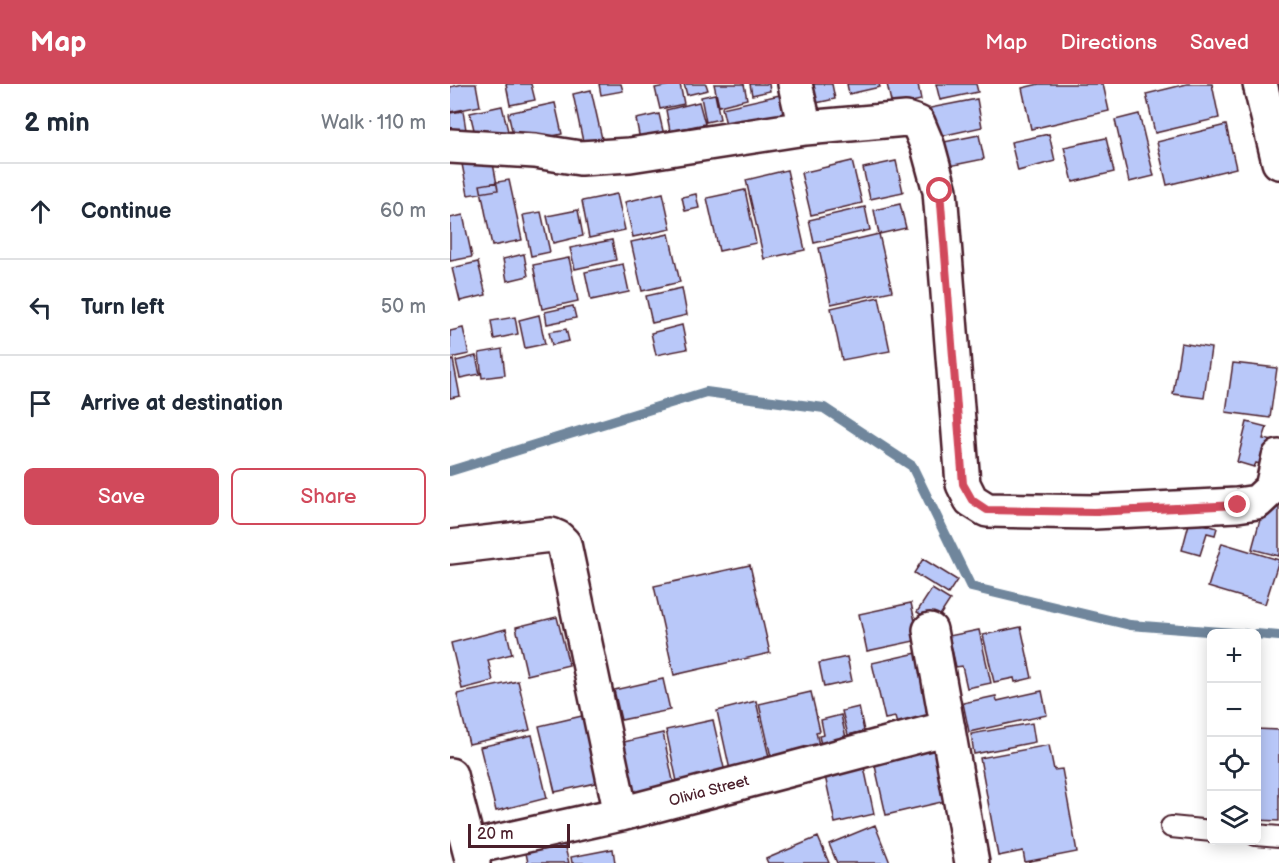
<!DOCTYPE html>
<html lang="en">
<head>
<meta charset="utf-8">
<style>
	:root { --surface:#fff; --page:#f2f2f3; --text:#1f2937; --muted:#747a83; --line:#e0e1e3; --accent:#d1495b }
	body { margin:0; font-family:"Balsamiq Sans",sans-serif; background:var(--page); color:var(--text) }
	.controls { position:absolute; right:18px; bottom:18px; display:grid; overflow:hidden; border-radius:9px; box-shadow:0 3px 15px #0003 }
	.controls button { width:54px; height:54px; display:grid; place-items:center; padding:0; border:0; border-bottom:2px solid var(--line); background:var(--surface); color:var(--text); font:30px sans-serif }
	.scale { position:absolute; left:18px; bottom:15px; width:102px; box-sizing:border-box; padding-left:6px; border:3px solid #4a1f2b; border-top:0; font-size:16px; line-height:21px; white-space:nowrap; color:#4a1f2b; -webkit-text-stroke:4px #fff; paint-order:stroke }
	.stop { position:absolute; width:18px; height:18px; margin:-14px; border:4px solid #d1495b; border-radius:50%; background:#fff }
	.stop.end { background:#d1495b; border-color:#fff; box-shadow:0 2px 6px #0008 }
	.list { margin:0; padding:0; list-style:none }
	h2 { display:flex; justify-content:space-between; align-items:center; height:78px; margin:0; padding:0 24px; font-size:26px }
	h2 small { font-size:20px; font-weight:400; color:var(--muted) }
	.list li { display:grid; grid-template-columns:39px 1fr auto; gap:18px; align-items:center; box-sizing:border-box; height:96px; padding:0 24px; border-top:2px solid var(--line) }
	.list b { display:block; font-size:22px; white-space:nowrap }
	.list em { font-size:20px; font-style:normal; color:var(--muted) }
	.actions { display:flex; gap:12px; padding:18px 24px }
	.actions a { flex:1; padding:14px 0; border:2px solid var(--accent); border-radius:9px; text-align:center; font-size:21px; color:var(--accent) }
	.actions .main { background:var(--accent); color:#fff }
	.icon { flex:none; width:33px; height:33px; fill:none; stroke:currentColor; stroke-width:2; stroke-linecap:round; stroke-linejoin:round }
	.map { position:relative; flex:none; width:829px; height:779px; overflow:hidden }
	header { display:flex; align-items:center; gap:36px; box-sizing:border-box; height:84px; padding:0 30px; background:var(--accent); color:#fff }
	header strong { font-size:28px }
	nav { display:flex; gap:33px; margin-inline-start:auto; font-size:21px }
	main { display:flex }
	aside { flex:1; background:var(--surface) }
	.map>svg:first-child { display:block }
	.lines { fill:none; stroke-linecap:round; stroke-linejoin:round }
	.stream { stroke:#6f869c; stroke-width:10 }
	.building { fill:#b9c8f9; stroke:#4a1f2b; stroke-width:1.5 }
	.service-casing { stroke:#4a1f2b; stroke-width:24 }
	.minor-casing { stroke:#4a1f2b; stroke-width:38 }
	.service { stroke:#fff; stroke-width:20 }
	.minor { stroke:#fff; stroke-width:33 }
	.route { stroke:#d1495b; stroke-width:8 }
	.labels { text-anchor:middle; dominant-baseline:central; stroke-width:4.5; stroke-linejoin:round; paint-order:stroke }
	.street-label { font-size:15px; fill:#4a1f2b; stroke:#fff }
</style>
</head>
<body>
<header>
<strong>Map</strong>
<nav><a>Map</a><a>Directions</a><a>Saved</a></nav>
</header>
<main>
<aside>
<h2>2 min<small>Walk · 110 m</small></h2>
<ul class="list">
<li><svg class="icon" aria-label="ahead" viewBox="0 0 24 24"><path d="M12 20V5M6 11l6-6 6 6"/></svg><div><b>Continue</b></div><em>60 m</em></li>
<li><svg class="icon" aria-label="left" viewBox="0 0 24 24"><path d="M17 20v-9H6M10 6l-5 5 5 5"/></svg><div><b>Turn left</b></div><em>50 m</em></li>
<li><svg class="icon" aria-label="arrive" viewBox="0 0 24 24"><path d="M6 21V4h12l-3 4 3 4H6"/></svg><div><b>Arrive at destination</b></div></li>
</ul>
<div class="actions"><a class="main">Save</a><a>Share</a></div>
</aside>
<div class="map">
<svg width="829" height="779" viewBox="0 0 829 779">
	<rect width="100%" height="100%" fill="#fff"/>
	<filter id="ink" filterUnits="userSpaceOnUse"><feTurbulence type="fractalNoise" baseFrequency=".0167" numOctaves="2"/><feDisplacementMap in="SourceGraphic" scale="12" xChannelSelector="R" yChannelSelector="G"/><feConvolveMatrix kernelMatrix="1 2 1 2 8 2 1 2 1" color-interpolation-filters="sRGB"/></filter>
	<g filter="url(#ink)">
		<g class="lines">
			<!-- stream -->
			<path class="stream" d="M0,387L256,308L374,324L462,382L521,503L680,541L796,550
				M806,550L829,552"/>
		</g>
		<!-- building -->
		<path class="building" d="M13,0H26L30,22L0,28V3Z
			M56,0H81L85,16L60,21Z
			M149,0H171L173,7L151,11Z
			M225,0H230L234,20L210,25L205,4Z
			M234,0H256L258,6L237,11Z
			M264,0H294L297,15L269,22Z
			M300,0H319L320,7L302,11Z
			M362,0H382L385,15L366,19Z
			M397,0H429L430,3L399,10Z
			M437,0H468L471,16L442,22Z
			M486,0H526L528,8L490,16Z
			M589,0H653L659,27L581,45L572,4Z
			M737,0H762L769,34L705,49L696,10Z
			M141,6L155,68L136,72L123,10Z
			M265,10L270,35L256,38L251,13Z
			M330,11L337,40L279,53L272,24Z
			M527,15L532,43L482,54L475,25Z
			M249,18L255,40L220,47L216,26Z
			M105,19L112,50L65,60L58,29Z
			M52,22L58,47L26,54L20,29Z
			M13,27L17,52L0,55V29Z
			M209,30L214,51L190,56L186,35Z
			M689,30L704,92L679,98L665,36Z
			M776,41L786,84L717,101L707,58Z
			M599,50L605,77L568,87L561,58Z
			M529,51L534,75L494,83L489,59Z
			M656,54L664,88L623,98L614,63Z
			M42,74L48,106L18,111L12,80Z
			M402,77L412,119L361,131L351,89Z
			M446,77L453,108L420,115L413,84Z
			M337,86L355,166L314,175L296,96Z
			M59,96L72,156L42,162L30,101Z
			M295,106L306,159L269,167L257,114Z
			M213,109L221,145L183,153L175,118Z
			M167,110L175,146L139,154L132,117Z
			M246,110L249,124L235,127L232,113Z
			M450,120L456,144L429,150L424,126Z
			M415,123L420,146L364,159L359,136Z
			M128,126L133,152L103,159L97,132Z
			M91,128L100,168L81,172L73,131Z
			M13,131L22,173L0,177V134Z
			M219,150L230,198L192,207L181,158Z
			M429,150L442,207L381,220L369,164Z
			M162,156L166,176L125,185L120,164Z
			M74,170L78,192L57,197L53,175Z
			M119,174L128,217L92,225L83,181Z
			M28,178L36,211L10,217L2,184Z
			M173,180L179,208L141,216L135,188Z
			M232,204L237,231L202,239L196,212Z
			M429,213L440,267L392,276L381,224Z
			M123,222L126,234L97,240L95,228Z
			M89,231L95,260L75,264L69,236Z
			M65,233L68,250L44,255L41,237Z
			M232,241L237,265L206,271L201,249Z
			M13,244L19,270L0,274V247Z
			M116,245L119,257L102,261L99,248Z
			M731,259L761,264L754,314L723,310Z
			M52,265L55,291L32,294L29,269Z
			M26,272L30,290L10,294L6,277Z
			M3,276L10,312L0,314V277Z
			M783,279L827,284L820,334L776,328Z
			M797,338L817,343L813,355L824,357L817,382L806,379L804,383L787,378Z
			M815,417L829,421V472L802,465Z
			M740,436L767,444L765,451L757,449L750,471L732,466Z
			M772,459L829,476L815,520L758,503Z
			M473,475L507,496L498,510L464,489Z
			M300,481L320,569L224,591L204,502Z
			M482,505L500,516L485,539L467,528Z
			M461,519L469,556L417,567L409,530Z
			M107,533L119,581L77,591L66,543Z
			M571,543L582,594L565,598L564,594L544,598L533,551Z
			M56,545L62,570L38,576L43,597L12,605L1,559Z
			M529,546L541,599L517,604L512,582L506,583L499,552Z
			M476,567L489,624L476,626L478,638L448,644L445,633L435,635L422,579Z
			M397,573L402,597L374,603L369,579Z
			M213,595L220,626L171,636L164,606Z
			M68,597L80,646L19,660L7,610Z
			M592,607L597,631L519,648L513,619L546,612L547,617Z
			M361,608L370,647L366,648L372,675L324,686L309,620Z
			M306,617L322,686L282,695L267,627Z
			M409,623L414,647L398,651L392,627Z
			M145,629L159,696L105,708L89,642Z
			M391,631L398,663L373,669L369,652L374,651L371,636Z
			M263,636L277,697L229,707L216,646Z
			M582,639L585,658L524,670L521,650Z
			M806,645L829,646V737L806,736Z
			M213,649L225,706L177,717L165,660Z
			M82,651L97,714L46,727L30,663Z
			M487,659L500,716L436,731L423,673Z
			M599,661L604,686L612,685L627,768L575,778L573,767L548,772L530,674Z
			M413,678L424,730L385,739L374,687Z
			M425,741L440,779H387L379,760Z
			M368,753L379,779H318L316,775Z
			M114,760L119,779H78L76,769Z
			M163,765L165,779H122L121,773Z"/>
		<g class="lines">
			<defs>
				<path id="service" d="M721,743L762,747
					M806,751L829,753"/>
				<path id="minor" d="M345,0L355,44
					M810,0L829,78
					M0,62L85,67L130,74L180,71L355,44L456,35L468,39L478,63L490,107L513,400L521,416L537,426L644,428L787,421L807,418L822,404L829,373
					M0,463L101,451L108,454L114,460L171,730
					M480,546L522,779
					M0,691L23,779
					M19,764L171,730L498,644"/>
			</defs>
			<!-- service casing -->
			<use href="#service" class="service-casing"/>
			<!-- minor casing -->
			<use href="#minor" class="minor-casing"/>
			<!-- service -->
			<use href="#service" class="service"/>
			<!-- minor -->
			<use href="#minor" class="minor"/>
		</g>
	</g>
	<g class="lines" filter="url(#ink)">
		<!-- route -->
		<path class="route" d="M490,107L513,400L522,416L537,426L644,428L788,421"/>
	</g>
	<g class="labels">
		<!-- street labels -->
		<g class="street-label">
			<text transform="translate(259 707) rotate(-15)">Olivia Street</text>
		</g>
	</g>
</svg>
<div class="controls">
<button>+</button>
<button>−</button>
<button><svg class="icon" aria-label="locate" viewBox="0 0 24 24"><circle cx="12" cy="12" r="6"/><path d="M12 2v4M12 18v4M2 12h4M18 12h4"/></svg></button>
<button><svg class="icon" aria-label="layers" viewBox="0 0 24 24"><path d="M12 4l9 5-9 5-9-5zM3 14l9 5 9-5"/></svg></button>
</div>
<div class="scale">20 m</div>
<div class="stop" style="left:490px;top:107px"></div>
<div class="stop end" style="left:788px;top:421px"></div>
</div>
</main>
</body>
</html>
